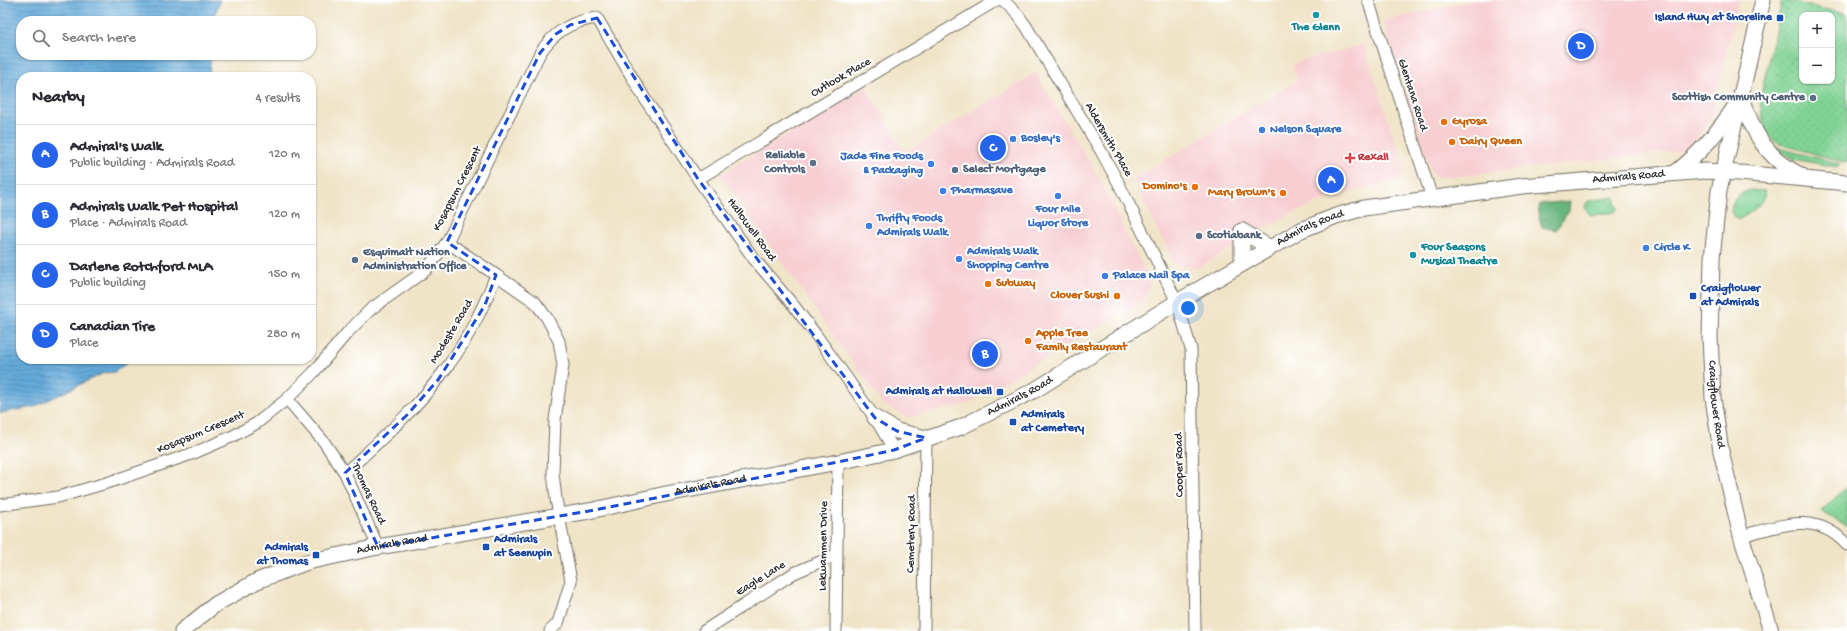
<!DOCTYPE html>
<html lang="en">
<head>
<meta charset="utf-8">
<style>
	:root { --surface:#fff; --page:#f7f7f7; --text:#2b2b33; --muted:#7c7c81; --line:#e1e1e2; --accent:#2563eb }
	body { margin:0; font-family:"Gochi Hand",sans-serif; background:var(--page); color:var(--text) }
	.controls { position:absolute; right:12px; top:12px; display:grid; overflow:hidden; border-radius:8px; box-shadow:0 1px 3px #0004 }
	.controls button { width:36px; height:36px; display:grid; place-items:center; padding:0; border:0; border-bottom:1px solid var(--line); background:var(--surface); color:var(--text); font:20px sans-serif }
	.you { position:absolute; left:1188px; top:308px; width:14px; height:14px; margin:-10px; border:3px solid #fff; border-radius:50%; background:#1a73e8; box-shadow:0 0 0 6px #1a73e833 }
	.badge { display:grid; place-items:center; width:26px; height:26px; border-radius:50%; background:var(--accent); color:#fff; font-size:13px; font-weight:700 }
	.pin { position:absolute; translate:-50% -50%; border:2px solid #fff; box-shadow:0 1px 4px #0006 }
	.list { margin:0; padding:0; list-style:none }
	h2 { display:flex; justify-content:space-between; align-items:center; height:52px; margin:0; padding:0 16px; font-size:17px }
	h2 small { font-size:13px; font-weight:400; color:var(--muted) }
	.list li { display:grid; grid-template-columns:26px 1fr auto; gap:12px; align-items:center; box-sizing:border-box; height:60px; padding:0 16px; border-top:1px solid var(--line) }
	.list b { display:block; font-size:15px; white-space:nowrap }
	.list p { margin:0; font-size:13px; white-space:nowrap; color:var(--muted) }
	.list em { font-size:13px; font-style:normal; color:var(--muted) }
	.icon { flex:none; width:22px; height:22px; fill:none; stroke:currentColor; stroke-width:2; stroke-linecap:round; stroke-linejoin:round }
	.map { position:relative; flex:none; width:1847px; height:631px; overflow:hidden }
	.search { position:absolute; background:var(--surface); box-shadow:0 1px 3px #0004; left:16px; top:16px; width:300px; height:44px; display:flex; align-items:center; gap:10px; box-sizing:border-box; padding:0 14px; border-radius:16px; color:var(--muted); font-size:15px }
	.panel { position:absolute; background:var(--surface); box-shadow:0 1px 3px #0004; left:16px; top:72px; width:300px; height:292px; border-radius:16px }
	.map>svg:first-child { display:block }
	.built { fill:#f7cfd3 }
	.grass { fill:url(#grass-tufts); stroke:#567f60 }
	.forest { fill:url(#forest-crowns); stroke:#4a7054 }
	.park { fill:url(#park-dots); stroke:#567f60; fill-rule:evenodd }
	.water { fill:url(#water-rules); stroke:#486a82 }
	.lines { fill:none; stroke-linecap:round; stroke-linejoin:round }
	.street-casing { stroke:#706c62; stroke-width:13 }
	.secondary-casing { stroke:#706c62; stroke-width:17 }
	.street { stroke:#fff; stroke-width:11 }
	.secondary { stroke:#fff; stroke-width:15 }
	.marked { fill:none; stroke:#1d4ed8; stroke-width:3; stroke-dasharray:8 5; stroke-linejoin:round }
	.culture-dot { fill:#0f9aa8; stroke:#fff; stroke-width:1.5 }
	.transit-dot { fill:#1a4fb4; stroke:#fff; stroke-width:1.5 }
	.service-dot { fill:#5c6f8a; stroke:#fff; stroke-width:1.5 }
	.food-dot { fill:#e8710a; stroke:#fff; stroke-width:1.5 }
	.shop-dot { fill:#3f7fe0; stroke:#fff; stroke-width:1.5 }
	.health-dot { fill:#e0444e; stroke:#fff; stroke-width:1.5 }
	.labels { text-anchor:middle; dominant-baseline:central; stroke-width:4; stroke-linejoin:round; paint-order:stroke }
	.transit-label { font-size:12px; font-weight:bold; fill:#164399; stroke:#fff; text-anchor:end }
	.culture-label { font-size:12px; font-weight:bold; fill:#0d838f; stroke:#fff }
	.street-label { font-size:12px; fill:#2b2b2b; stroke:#fff }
	.service-label { font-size:12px; font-weight:bold; fill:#4e5e75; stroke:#fff; text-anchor:start }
	.food-label { font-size:12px; font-weight:bold; fill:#c56008; stroke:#fff; text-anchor:start }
	.shop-label { font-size:12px; font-weight:bold; fill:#366cbe; stroke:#fff; text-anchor:start }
	.health-label { font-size:12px; font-weight:bold; fill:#be3a42; stroke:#fff; text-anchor:start }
</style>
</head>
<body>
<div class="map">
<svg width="1847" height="631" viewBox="0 0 1847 631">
	<defs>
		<pattern id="grass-tufts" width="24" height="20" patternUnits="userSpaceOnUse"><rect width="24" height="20" fill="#81d394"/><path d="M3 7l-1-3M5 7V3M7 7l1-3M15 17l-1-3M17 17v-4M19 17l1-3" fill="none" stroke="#70b580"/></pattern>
		<pattern id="forest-crowns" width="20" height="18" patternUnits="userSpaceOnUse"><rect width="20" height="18" fill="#68b57e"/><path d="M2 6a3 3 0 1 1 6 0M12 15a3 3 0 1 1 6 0" fill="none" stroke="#569367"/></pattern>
		<pattern id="park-dots" width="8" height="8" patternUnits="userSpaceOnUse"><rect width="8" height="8" fill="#81d394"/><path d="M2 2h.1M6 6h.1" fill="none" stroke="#70b580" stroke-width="1.8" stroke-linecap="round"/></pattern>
		<pattern id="water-rules" width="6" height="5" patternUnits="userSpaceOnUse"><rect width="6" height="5" fill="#64aada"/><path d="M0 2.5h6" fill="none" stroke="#538bb1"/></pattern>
	</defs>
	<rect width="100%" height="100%" fill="#fff"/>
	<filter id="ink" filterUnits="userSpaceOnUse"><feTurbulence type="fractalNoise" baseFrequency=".025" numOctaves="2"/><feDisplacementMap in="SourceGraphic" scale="8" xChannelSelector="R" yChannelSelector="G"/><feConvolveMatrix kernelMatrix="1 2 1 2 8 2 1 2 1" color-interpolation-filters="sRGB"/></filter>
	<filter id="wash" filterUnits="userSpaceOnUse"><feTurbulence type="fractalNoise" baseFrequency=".012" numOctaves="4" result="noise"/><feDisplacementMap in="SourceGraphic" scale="16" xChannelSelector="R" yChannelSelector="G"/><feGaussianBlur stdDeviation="0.9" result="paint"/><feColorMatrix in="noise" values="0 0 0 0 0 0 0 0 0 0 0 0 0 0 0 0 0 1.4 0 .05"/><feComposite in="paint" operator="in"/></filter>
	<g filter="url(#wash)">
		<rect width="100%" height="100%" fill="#f0e4c7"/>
		<!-- built -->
		<path class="built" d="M1475,0H1739L1712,113L1699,136L1686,148L1676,151L1441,178L1435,176L1431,170L1383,21Z
			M1364,45L1404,168L1400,180L1339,195L1286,216L1196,269L1174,263L1133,179L1297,81L1293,63Z
			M1036,73L1097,175L1150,282L1145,300L967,404L909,417L883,405L720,175L866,87L905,152Z"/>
		<!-- grass -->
		<path class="grass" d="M1779,148L1840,164L1836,167L1794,159L1776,149Z
			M1751,190L1765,191C1763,206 1750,213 1738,220L1731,212C1732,199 1739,193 1751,190Z
			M1615,197V203L1618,207L1615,212L1592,215L1588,213L1585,206L1588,201Z"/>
		<!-- forest -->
		<path class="forest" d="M1570,201L1569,210L1556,230L1542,227L1538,214L1540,204Z"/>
		<!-- park -->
		<path class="park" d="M1782,0L1847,14V163L1777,143L1767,134L1763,123L1760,99ZM1802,15H1832V81H1802Z
			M1847,487V527L1821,511Z"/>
		<!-- water -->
		<path class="water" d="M0,0H220L213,21H21V55H211L209,77H21V359H132L115,372L104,373L34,407L0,413Z"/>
	</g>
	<g filter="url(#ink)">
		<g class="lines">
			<defs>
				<path id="street" d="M1003,0L1018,15L1026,26L1101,151L1119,184L1177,302L1191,349L1195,631
					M1368,0L1432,198
					M698,179L997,0
					M496,275L535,302L547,318L559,341L563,365L555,420L553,473L556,499L571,581L558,623L550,631
					M287,399L324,442L345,473L378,547
					M345,473C377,443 411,414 438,379C463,348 482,312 496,275L447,242
					M0,505L58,497L110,482L194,453L231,437L257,423L287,399L314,372L347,333L371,309L426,270L447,242L540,53C554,32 571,21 597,18L645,99L698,179L754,259L794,306L816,335L875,418L894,450
					M1741,536C1781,526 1815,510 1847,545
					M704,631L794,573L836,555
					M836,631L838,462
					M924,631L926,438"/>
				<g id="secondary">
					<path id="s1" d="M1763,0L1719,191L1712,258L1710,338L1713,398L1721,451L1741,536L1771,631"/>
					<path d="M1742,96C1752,133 1767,159 1802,176"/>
					<path d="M1675,173C1700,154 1719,131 1736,105"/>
					<path d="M1242,231V264"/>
					<path d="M1242,231L1270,248"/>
					<path d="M875,418L897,431L926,438"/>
					<path id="s2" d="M182,631L216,604L257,581L307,562L378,547L589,511L666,494L838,462L894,450L961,427L1035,390L1177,302L1301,230L1336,216L1364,208L1522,186L1705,171L1740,173L1847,183"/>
				</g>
			</defs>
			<!-- street casing -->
			<use href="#street" class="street-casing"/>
			<!-- secondary casing -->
			<use href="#secondary" class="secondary-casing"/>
			<!-- street -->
			<use href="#street" class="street"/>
			<!-- secondary -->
			<use href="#secondary" class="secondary"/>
		</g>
	</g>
	<!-- marked area -->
	<path class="marked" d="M597,18L698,179L875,418L897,431L926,438L894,450L838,462L589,511L378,547L345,473L407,415L438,380L485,305L496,275L447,242L540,53L556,34L570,25Z"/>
	<!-- markers -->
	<g class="culture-dot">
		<circle cx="1316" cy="15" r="4"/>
		<circle cx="1413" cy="255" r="4"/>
	</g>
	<g class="transit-dot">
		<rect x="1776" y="14" width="8" height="8" rx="2"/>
		<rect x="1689" y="292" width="8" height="8" rx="2"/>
		<rect x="996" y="388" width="8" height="8" rx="2"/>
		<rect x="1009" y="418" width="8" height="8" rx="2"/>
		<rect x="482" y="543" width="8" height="8" rx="2"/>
		<rect x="312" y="551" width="8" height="8" rx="2"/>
	</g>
	<g class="service-dot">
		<circle cx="1813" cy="98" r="4"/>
		<circle cx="813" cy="163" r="4"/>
		<circle cx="955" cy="170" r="4"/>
		<circle cx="1199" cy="236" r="4"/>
		<circle cx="355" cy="260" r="4"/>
	</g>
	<g class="food-dot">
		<circle cx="1444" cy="122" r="4"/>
		<circle cx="1452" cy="142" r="4"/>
		<circle cx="1195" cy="187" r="4"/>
		<circle cx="1283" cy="193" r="4"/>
		<circle cx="988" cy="284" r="4"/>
		<circle cx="1117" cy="296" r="4"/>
		<circle cx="1028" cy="341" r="4"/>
	</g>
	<g class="shop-dot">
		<circle cx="1262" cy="130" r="4"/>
		<circle cx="1013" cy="139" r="4"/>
		<circle cx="931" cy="164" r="4"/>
		<circle cx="943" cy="191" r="4"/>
		<circle cx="1058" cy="196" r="4"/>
		<circle cx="869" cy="226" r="4"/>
		<circle cx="1646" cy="248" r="4"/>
		<circle cx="959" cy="259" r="4"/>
		<circle cx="1105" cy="276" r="4"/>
	</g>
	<path class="health-dot" d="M1348 152h4v4h4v4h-4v4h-4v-4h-4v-4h4z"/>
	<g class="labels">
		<!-- transit labels -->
		<g class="transit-label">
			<text x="1772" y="18">Island Hwy at Shoreline</text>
			<text x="1701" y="289" text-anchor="start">Craigflower<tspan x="1701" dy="14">at Admirals</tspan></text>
			<text x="992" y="392">Admirals at Hallowell</text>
			<text x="1021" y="415" text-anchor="start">Admirals<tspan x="1021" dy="14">at Cemetery</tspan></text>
			<text x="494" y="540" text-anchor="start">Admirals<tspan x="494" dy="14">at Seenupin</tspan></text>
			<text x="308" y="548">Admirals<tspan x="308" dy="14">at Thomas</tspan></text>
		</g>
		<!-- culture labels -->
		<g class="culture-label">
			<text x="1316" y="28">The Glenn</text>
			<text x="1421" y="248" text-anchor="start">Four Seasons<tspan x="1421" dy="14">Musical Theatre</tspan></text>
		</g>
		<!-- street labels -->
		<g class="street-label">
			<text transform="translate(841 78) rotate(-30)">Outlook Place</text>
			<text transform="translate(1412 95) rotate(72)">Glentana Road</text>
			<text transform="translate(1108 140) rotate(60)">Aldersmith Place</text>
			<text stroke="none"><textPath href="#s2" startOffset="1539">Admirals Road</textPath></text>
			<text transform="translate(458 189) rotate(-63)">Kosapsum Crescent</text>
			<text stroke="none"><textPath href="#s2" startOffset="1215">Admirals Road</textPath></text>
			<text transform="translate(751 230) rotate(54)">Hallowell Road</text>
			<text transform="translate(452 332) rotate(-59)">Modeste Road</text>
			<text stroke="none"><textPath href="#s2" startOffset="879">Admirals Road</textPath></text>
			<text stroke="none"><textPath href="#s1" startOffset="410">Craigflower Road</textPath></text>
			<text transform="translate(201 433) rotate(-23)">Kosapsum Crescent</text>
			<text transform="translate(1180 465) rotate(-91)">Cooper Road</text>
			<text stroke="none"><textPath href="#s2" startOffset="555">Admirals Road</textPath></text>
			<text transform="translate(368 494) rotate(65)">Thomas Road</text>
			<text transform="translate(912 534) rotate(-89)">Cemetery Road</text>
			<text stroke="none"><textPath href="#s2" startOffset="231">Admirals Road</textPath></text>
			<text transform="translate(824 546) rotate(-89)">Lekwammen Drive</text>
			<text transform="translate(761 579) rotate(-32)">Eagle Lane</text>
		</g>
		<!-- service labels -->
		<g class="service-label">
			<text x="1805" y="98" text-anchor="end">Scottish Community Centre</text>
			<text x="805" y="156" text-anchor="end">Reliable<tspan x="805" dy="14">Controls</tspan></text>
			<text x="963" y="170">Select Mortgage</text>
			<text x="1207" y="236">Scotiabank</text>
			<text x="363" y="253">Esquimalt Nation<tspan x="363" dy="14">Administration Office</tspan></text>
		</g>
		<!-- food labels -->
		<g class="food-label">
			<text x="1452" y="122">Gyrosa</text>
			<text x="1460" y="142">Dairy Queen</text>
			<text x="1187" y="187" text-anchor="end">Domino's</text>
			<text x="1275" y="193" text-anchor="end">Mary Brown's</text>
			<text x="996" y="284">Subway</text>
			<text x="1109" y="296" text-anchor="end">Clover Sushi</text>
			<text x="1036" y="334">Apple Tree<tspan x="1036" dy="14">Family Restaurant</tspan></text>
		</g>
		<!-- shop labels -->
		<g class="shop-label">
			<text x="1270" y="130">Nelson Square</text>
			<text x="1021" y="139">Bosley's</text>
			<text x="923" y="157" text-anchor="end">Jade Fine Foods<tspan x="923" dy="14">&amp; Packaging</tspan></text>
			<text x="951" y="191">Pharmasave</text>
			<text x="1058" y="210" text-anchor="middle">Four Mile<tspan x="1058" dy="14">Liquor Store</tspan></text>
			<text x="877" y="219">Thrifty Foods<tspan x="877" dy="14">Admirals Walk</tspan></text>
			<text x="1654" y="248">Circle K</text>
			<text x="967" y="252">Admirals Walk<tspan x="967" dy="14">Shopping Centre</tspan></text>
			<text x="1113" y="276">Palace Nail Spa</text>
		</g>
		<!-- health labels -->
		<g class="health-label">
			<text x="1358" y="158">Rexall</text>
		</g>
	</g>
</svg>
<div class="controls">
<button>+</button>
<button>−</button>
</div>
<div class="you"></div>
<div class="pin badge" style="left:1331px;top:180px">A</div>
<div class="pin badge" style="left:985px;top:354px">B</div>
<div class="pin badge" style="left:993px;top:148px">C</div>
<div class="pin badge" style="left:1581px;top:46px">D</div>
<div class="search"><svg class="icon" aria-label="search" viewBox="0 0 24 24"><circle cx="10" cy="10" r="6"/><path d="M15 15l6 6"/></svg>Search here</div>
<section class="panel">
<h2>Nearby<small>4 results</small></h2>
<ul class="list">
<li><span class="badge">A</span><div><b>Admiral's Walk</b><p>Public building · Admirals Road</p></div><em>120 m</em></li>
<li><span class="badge">B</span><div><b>Admirals Walk Pet Hospital</b><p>Place · Admirals Road</p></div><em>120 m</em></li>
<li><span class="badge">C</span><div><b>Darlene Rotchford MLA</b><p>Public building</p></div><em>150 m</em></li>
<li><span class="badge">D</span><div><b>Canadian Tire</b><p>Place</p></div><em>280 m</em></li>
</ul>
</section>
</div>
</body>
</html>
